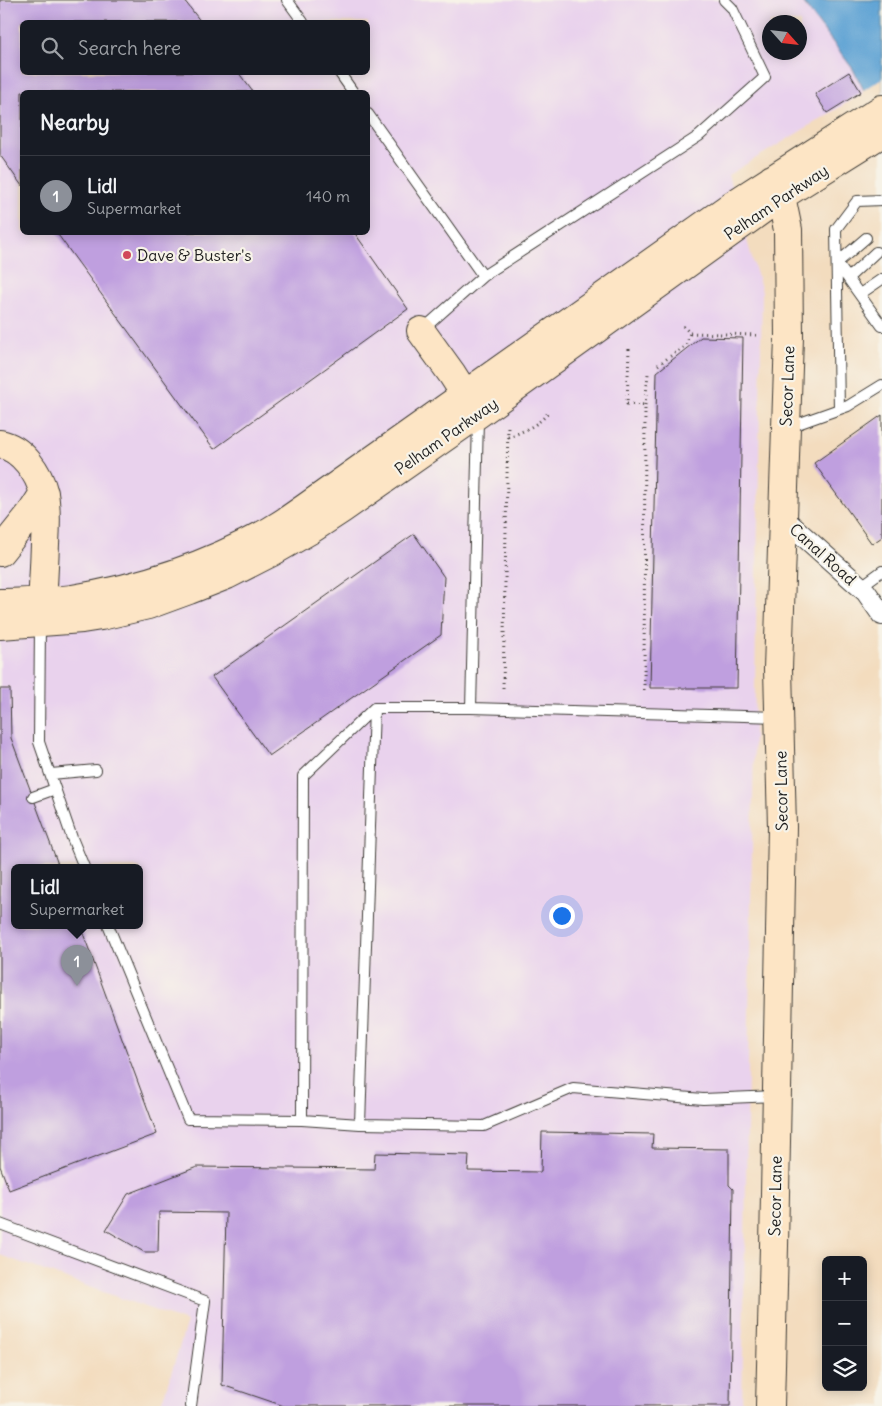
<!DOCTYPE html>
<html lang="en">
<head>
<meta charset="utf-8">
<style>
	:root { --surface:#171b24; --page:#20242c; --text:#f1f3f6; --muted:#9ea1a6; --line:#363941; --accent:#8c9099 }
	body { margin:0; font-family:Delius,sans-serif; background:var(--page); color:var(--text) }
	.controls { position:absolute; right:15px; bottom:15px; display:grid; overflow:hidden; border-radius:8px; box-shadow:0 2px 12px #0003 }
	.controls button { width:45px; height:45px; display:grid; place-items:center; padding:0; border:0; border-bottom:1px solid var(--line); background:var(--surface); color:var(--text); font:25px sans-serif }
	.compass { position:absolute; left:762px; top:15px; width:45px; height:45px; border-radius:50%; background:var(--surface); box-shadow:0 2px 12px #0003; rotate:117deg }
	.you { position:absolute; left:561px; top:915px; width:18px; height:18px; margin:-12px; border:4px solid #fff; border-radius:50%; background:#1a73e8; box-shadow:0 0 0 8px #1a73e833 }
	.badge { display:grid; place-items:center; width:32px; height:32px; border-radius:50%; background:var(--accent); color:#fff; font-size:16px; font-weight:700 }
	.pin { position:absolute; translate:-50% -41px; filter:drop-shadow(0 1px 2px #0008) }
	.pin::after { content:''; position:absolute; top:26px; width:18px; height:15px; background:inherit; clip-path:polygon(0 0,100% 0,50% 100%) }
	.popup { position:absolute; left:11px; top:864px; width:132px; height:65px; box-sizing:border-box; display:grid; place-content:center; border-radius:8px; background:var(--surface); filter:drop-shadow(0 1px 4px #0005); font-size:16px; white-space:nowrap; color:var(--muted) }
	.popup b { font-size:19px; color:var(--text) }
	.popup::after { content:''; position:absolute; left:50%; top:100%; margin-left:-10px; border:10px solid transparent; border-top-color:var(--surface) }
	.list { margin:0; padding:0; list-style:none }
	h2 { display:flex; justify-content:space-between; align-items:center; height:65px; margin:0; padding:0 20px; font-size:21px }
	h2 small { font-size:16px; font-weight:400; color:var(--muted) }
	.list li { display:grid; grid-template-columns:32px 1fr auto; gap:15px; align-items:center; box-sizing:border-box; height:80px; padding:0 20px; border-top:1px solid var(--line) }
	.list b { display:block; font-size:19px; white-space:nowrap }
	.list p { margin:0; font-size:16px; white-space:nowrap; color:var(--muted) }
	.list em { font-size:16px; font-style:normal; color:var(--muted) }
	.icon { flex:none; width:28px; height:28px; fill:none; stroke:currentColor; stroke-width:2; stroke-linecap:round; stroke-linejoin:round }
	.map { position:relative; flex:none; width:882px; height:1406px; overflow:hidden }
	.search { position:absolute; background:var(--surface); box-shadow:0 2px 12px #0003; left:20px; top:20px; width:350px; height:55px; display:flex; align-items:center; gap:12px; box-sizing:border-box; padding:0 18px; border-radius:8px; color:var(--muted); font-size:19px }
	.panel { position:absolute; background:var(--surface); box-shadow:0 2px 12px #0003; left:20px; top:90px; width:350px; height:145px; border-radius:8px }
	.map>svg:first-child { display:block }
	.built { fill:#e9d2ed; fill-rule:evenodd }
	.water { fill:#5fa3d4; stroke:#3e6078 }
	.pier { fill:#f3dcbe }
	.building { fill:#bf9fdf }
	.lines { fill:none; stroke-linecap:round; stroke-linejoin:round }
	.lane-casing { stroke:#3c3934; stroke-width:12 }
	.street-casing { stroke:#3c3934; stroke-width:22 }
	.secondary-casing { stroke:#3c3934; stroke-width:30 }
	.path { stroke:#3c3934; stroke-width:3; stroke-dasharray:1 4; stroke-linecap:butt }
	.lane { stroke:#fff; stroke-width:10 }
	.street { stroke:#fff; stroke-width:20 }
	.secondary { stroke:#fde5c5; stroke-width:28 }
	.poi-dot { fill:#d1495b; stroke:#f7f3e8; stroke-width:2 }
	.labels { text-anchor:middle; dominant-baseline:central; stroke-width:4.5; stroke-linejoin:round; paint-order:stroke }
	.street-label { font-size:16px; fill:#1c1c1c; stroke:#f7f3e8 }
	.poi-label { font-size:16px; fill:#1c1c1c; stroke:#f7f3e8; text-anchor:start }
</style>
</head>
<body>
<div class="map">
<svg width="882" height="1406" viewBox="0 0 882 1406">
	<rect width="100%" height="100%" fill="#f7f3e8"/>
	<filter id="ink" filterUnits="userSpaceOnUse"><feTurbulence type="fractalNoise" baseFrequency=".02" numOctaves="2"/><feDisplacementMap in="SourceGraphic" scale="10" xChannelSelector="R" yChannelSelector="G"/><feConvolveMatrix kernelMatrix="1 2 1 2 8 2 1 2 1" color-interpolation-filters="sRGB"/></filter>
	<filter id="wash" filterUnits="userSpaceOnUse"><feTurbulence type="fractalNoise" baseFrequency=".0096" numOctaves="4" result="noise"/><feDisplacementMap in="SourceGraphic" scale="20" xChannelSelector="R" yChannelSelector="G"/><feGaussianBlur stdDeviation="1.12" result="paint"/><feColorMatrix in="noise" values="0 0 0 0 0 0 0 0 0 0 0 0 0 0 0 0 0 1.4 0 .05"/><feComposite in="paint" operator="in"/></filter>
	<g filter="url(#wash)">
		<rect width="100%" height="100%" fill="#f3dcbe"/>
		<!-- built -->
		<path class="built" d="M0,0H801L853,69L865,92L728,175L762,292L742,1406H161L187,1322L0,1255ZM22,22H368V72H22ZM770,22H800V52H770ZM22,92H368V232H22ZM15,867H140V925H15Z"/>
		<!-- water -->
		<path class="water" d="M801,0H882V125L853,69Z"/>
		<!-- pier -->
		<path class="pier" d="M882,79V127L880,126L862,91Z"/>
		<g id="blocks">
			<!-- building -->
			<path class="building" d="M0,0H184L201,22H22V72H238L253,92H22V186L0,155Z
				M849,72L861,92L827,113L815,94Z
				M56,232H354L408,309L214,449Z
				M701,337L743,338L737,688H650L657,372Z
				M882,415V537L872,544L814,463Z
				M414,534L444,577L441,635L269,756L212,677Z
				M0,689H10L11,738L59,867H15V925H80L157,1134L9,1190L0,1166Z
				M542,1132L653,1134L652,1148L729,1149V1185L733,1189L730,1406H284L222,1385L226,1213L159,1212L158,1252H144L106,1230L128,1194L197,1167L374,1169L375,1153L469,1155L468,1171L541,1172Z"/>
		</g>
	</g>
	<g filter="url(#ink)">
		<use href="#blocks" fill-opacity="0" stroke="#3c3934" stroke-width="1"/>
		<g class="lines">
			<defs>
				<path id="lane" d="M287,0L303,22
					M339,72L353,92
					M368,114L483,276
					M866,238L837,263L882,326
					M848,278L876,252
					M860,294L882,279
					M421,331L483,276L699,136L765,77L732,8L724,0
					M839,409L836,229L857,201L882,200
					M478,419L471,708L779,717
					M789,427L848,406L882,385
					M860,587L882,571
					M40,624L39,742L72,838L84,867
					M471,708H374L360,1124L484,1126L573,1088L703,1099L776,1096
					M51,774L96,770
					M33,797L55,789
					M108,925L188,1119L302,1120L360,1124
					M302,1120L303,776L374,708
					M0,1224L205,1301L191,1406"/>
				<path id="street" d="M782,517L866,592L882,615"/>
				<path id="secondary" d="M421,331L452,374L475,410
					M0,444C22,448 39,473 44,494C47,510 46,528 45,544C44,568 43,593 41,617
					M0,552L32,512L44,493
					M0,603C24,602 49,602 72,599C141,588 209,565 270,531C282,524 294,516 305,508L734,204L882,109
					M0,625L82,619L101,616L148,605L189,590L227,575L270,553L310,530L342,509L478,414L781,196L882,133
					M770,1406L774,1246L782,827L778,669L789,337L788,230L781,196L772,179"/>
			</defs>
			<!-- lane casing -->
			<use href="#lane" class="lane-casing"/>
			<!-- street casing -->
			<use href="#street" class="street-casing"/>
			<!-- secondary casing -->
			<use href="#secondary" class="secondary-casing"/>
			<!-- path -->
			<path class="path" d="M683,326L690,333L757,335
				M629,349L627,404L645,405
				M658,365L686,345L690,333
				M508,437C521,433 540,424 548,413
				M503,688L508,424
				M644,690L645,405L648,374"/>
			<!-- lane -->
			<use href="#lane" class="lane"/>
			<!-- street -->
			<use href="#street" class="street"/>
			<!-- secondary -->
			<use href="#secondary" class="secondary"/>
		</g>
	</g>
	<!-- markers -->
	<circle class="poi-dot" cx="127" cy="255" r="5"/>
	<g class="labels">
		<!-- street labels -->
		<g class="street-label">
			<text transform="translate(776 202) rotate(-34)">Pelham Parkway</text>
			<text transform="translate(787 386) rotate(-88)">Secor Lane</text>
			<text transform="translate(446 436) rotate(-35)">Pelham Parkway</text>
			<text transform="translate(823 554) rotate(42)">Canal Road</text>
			<text transform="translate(781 791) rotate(-91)">Secor Lane</text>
			<text transform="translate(775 1196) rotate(-89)">Secor Lane</text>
		</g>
		<!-- poi labels -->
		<g class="poi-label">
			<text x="137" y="255">Dave &amp; Buster's</text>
		</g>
	</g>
</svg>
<div class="controls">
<button>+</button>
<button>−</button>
<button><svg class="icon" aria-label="layers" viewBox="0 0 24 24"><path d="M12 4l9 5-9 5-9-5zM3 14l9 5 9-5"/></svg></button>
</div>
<svg class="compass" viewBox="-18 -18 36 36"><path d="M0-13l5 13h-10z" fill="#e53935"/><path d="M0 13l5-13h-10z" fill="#9ea1a6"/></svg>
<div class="you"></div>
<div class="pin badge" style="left:77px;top:986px">1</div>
<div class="popup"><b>Lidl</b>Supermarket</div>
<div class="search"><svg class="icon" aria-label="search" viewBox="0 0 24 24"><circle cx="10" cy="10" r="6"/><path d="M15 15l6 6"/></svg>Search here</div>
<section class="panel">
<h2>Nearby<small></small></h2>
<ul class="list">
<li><span class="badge">1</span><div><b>Lidl</b><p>Supermarket</p></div><em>140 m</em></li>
</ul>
</section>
</div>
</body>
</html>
